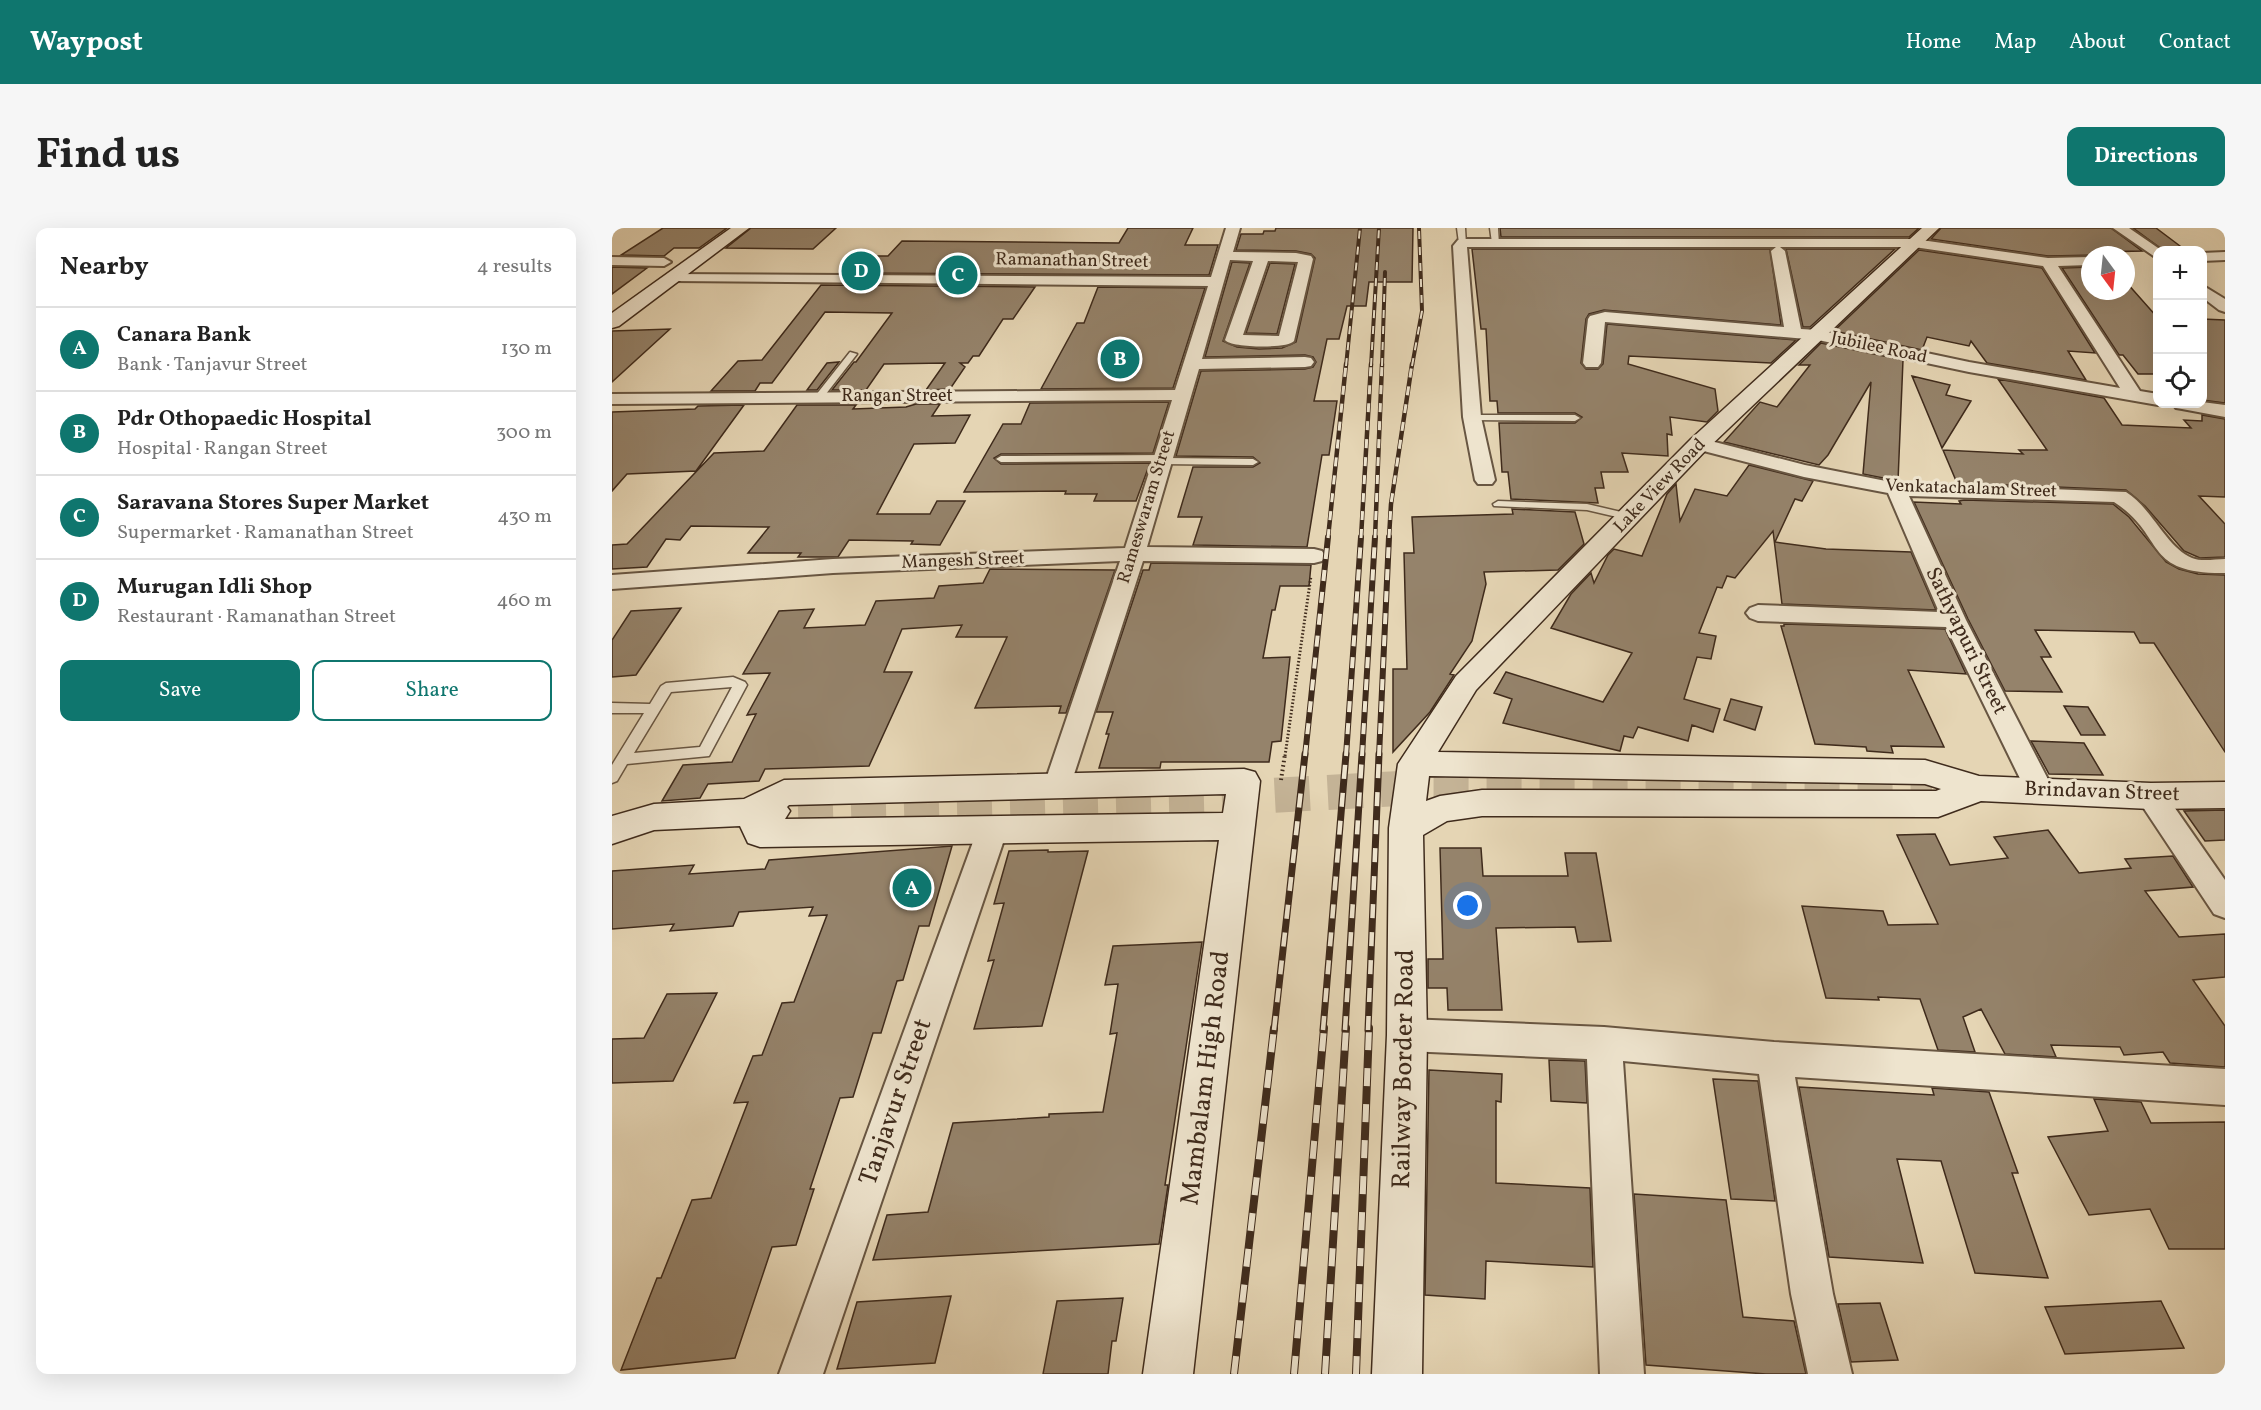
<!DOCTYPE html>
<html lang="en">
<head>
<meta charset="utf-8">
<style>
	:root { --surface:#fff; --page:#f6f6f6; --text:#222; --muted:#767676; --line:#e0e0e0; --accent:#0f766e }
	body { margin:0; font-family:Vollkorn,serif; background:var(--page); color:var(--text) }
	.controls { position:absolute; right:18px; top:18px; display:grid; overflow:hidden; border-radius:12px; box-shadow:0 6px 24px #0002 }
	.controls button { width:54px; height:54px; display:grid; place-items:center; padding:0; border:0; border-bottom:2px solid var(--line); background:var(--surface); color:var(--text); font:30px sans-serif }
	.compass { position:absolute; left:1469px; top:18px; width:54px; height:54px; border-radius:50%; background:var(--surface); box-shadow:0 6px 24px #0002; rotate:165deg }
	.you { position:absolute; left:856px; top:678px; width:21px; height:21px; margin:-15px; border:4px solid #fff; border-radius:50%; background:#1a73e8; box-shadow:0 0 0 9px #1a73e833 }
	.badge { display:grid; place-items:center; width:39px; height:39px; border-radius:50%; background:var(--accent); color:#fff; font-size:20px; font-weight:700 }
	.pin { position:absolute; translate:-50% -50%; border:3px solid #fff; box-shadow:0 2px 6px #0006 }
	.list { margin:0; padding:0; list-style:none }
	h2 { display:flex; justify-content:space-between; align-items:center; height:78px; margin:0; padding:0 24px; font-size:26px }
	h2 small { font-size:20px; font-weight:400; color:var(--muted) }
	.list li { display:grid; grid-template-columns:39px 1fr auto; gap:18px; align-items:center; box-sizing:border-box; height:84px; padding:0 24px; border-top:2px solid var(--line) }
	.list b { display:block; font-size:22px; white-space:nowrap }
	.list p { margin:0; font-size:20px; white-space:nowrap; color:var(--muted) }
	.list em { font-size:20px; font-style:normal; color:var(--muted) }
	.actions { display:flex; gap:12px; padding:18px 24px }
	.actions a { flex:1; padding:14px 0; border:2px solid var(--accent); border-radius:12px; text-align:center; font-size:21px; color:var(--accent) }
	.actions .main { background:var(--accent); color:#fff }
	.icon { flex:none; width:33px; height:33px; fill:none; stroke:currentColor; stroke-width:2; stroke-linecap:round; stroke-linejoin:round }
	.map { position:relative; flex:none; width:1613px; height:1146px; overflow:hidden; border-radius:12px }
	header { display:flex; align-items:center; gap:36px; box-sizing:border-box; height:84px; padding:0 30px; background:var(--accent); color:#fff }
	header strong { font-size:28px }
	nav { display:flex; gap:33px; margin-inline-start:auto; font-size:21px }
	.intro { display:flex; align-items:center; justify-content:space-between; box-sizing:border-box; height:144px; padding:0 36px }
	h1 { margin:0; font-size:42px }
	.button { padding:15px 27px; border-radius:12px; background:var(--accent); color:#fff; font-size:21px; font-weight:700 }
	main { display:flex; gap:36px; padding:0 36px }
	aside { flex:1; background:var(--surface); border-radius:12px; box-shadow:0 6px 24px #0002 }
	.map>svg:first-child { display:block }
	.building { fill:#95836b; stroke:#3f2b1c; stroke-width:1.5 }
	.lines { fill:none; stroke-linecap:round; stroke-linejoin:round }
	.secondary-tunnel { stroke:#c4b396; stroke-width:35; stroke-dasharray:35 18; stroke-linecap:butt }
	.lane-casing { stroke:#685642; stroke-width:3 }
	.street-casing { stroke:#685642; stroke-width:4 }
	.secondary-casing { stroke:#3f2b1c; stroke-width:3 }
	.path-far1 { stroke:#3f2b1c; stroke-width:3; stroke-dasharray:1.5 2; stroke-linecap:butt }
	.path { stroke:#3f2b1c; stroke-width:4; stroke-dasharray:1.5 3; stroke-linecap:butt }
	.lane { fill:#eee4ce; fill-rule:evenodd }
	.street { fill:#eee4ce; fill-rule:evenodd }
	.secondary { fill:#eee4ce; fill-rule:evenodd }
	.rail-far4-casing { stroke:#3f2b1c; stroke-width:4 }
	.rail-far3-casing { stroke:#3f2b1c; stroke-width:4.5 }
	.rail-far2-casing { stroke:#3f2b1c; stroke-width:6 }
	.rail-far1-casing { stroke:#3f2b1c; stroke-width:7 }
	.rail-casing { stroke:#3f2b1c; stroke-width:8 }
	.rail-far4 { stroke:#eee4ce; stroke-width:2; stroke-dasharray:8; stroke-linecap:butt }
	.rail-far3 { stroke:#eee4ce; stroke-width:3; stroke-dasharray:9; stroke-linecap:butt }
	.rail-far2 { stroke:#eee4ce; stroke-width:4; stroke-dasharray:11; stroke-linecap:butt }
	.rail-far1 { stroke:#eee4ce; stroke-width:4.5; stroke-dasharray:14; stroke-linecap:butt }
	.rail { stroke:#eee4ce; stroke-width:6; stroke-dasharray:18; stroke-linecap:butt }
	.labels { text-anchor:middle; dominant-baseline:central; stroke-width:6; stroke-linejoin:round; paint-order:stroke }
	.far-street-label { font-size:18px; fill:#3f2b1c; stroke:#eee4ce }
	.street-label { font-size:21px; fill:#3f2b1c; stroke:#eee4ce }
	.near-street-label { font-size:26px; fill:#3f2b1c; stroke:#eee4ce }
</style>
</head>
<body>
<header>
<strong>Waypost</strong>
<nav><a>Home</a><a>Map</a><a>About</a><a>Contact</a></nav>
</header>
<div class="intro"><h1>Find us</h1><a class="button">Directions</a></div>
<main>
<aside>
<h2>Nearby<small>4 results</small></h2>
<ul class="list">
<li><span class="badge">A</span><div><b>Canara Bank</b><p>Bank · Tanjavur Street</p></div><em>130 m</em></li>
<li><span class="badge">B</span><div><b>Pdr Othopaedic Hospital</b><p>Hospital · Rangan Street</p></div><em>300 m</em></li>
<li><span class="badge">C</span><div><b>Saravana Stores Super Market</b><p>Supermarket · Ramanathan Street</p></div><em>430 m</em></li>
<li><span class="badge">D</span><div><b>Murugan Idli Shop</b><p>Restaurant · Ramanathan Street</p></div><em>460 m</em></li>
</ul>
<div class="actions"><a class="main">Save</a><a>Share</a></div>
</aside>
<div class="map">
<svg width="1613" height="1146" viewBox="0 0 1613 1146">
	<rect width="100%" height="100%" fill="#e5d5b4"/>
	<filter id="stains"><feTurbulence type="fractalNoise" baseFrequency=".00333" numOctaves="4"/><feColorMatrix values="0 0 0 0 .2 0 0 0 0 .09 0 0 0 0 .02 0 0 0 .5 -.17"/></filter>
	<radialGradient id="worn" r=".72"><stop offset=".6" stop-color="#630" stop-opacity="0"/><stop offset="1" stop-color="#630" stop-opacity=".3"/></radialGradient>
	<!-- building -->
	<path class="building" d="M51,0H115L87,20H62L52,28L9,27Z
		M139,0H224L201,21L114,20Z
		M516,0H581L573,17H606L597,47L236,45L254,28H276L290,13L507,15Z
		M664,0H801L800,54H757L754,78H735L727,111H715L702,173H725L717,227H710L695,319L581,317L590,289H566L581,239H641L648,235L641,229L564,228L589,143L693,141L701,139L704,134L701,129L693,127L593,129L620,34L638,35L611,113L625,119L647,121L670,120L684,114L703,30L699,26L684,23L624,22L629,6H651L652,3H663Z
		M888,0H1307L1297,9H889Z
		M1329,0H1499L1530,23L1485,24L1489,27L1436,28L1319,11Z
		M1521,0H1544L1572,21L1551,22Z
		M860,21H1158L1169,97L992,82L977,86L974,91L969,135L974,141H986L991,136L995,96L1184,112L1159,135L1017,128L1016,136L1103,161L1106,183L1095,194L1058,189L1060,207L1055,206L1056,228L1010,225L1016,244H989L992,260H983L986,275L899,271L896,244H890L887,195H963L970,189L963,185H886L885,173H878L874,101H869Z
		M1174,21H1283L1198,99H1191Z
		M1307,22L1430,40L1483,125L1456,123L1474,152L1375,135L1359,113L1357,118L1315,109L1310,122L1222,103Z
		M658,35L683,36L665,106L634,105Z
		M0,39L35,40L0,66Z
		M1478,39V63H1514V54L1545,89V146H1526L1511,127H1507L1450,40Z
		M209,57L423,59L401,91H391L367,128H361L356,135H348L353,139L338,161L314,162L333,135L272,136L254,162H220L242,134H244L280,85L213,84L160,155H148L143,163H99L126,133L150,132Z
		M486,59L593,60L561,160L429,161L465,95H472Z
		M1590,91L1613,92V175L1590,172Z
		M58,101L0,154V103Z
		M1209,115L1291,132L1286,253L1251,246L1259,154L1216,227L1207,237L1112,214L1148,174L1165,179L1198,137H1187Z
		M227,134L205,162H195L215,135Z
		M1300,148L1338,157L1334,167L1359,173L1330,220Z
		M1386,151L1492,170L1510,197L1579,200L1572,192L1590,193V187L1613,191V269L1587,268L1613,296V329L1588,330L1572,323L1533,278L1514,262L1345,255L1331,222L1411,226L1407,222H1435Z
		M557,174L541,225L389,226L382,230L389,236L538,235L524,273H482L485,266H453L454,263L352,264L391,196H409L418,175Z
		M304,176H328L320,188L358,187L343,215L302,216L265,286H318L325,273H353L328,317L299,316L301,313L237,312L226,329H186L189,325H136L157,299L79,298L68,312L54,311L35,339L0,341V317L15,316L102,225L152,223L185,177H244L241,181L294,179Z
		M132,177L84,243L15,246L0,263V184L83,181L86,178Z
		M1137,237L1201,253L1190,273L1183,271L1163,314L1214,321L1299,324L1324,382L1170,376L1161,303L1123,350L1115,348L1110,360L1105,359L1087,405L1104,408L1099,431L1085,429L1072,471L1108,481L1101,504L1080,497L1076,513L1026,499L1021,510L1012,508L1008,523L891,495L900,471L882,465L894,444L991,474L1020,425L939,400L959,366L979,345L982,355L996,327L1002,321L1030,328L1055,266L1064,256L1068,293L1083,261L1115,268Z
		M1352,272L1501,276L1517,289L1554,334L1567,341L1586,346L1613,347V524L1542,415H1528L1522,404L1423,402L1439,429H1429L1450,464L1393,463L1356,391L1302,274L1349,276L1347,273Z
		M900,281L963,284L972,316L946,342L872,344L874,356L860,413L838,446L842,447L818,484L781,524V441H795L792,325H802L800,289L901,286Z
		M539,335L699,337L697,358H668L663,382H660L651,430L678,429L669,513L660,514L657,534H549L548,540H487L497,506H494L501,484H484L531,342H537Z
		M378,341L503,342L454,485H447L449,478L363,480L395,409H344L350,397L290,401L272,444H300L257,538L153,541L147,553L96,556L88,570L50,573L71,537L120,534L144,486L135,487L158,445L131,446L167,383L202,381L192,400L253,397L264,373L322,370L327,358L371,355Z
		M69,380L24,447L0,449V412L19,383Z
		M1172,396L1333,401L1354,446L1296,442L1332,519L1279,518L1281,525L1255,523L1254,519L1203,516L1169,398H1172Z
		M1119,471L1150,479L1143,502L1112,492Z
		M1452,478L1476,479L1493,507H1469Z
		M1419,513L1472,515L1491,547L1437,546Z
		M1613,582V612L1593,613L1572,583Z
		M1436,602L1467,645L1519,640L1513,631L1561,628L1581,659L1533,663L1567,709L1613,706V749L1581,752L1613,798V839L1558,835L1551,824L1512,827L1508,819L1439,817L1444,829L1393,826L1369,781L1351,789L1363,824L1326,822L1308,771L1266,769L1267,772L1214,770L1190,678L1271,683L1276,697L1326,696L1285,607L1323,606L1338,637L1396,630L1382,609Z
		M340,618L317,698H307L291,752L285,753L269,805H261L241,869L228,870L198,961H202L184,1017L160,1019L123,1130L9,1142L45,1050H49L80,972L99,970L136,874L122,875L141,828L150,827L170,775L182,774L215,687L197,688L201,679L127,684L121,698L58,703L62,696L0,701V643L82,637L77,646L153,641L157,632Z
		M828,620H869L871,648H956L953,625H984L999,713L966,714L963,699L884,700L890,782H836L835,760H816V731H831Z
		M436,622V624L476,623L430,798L362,801L382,732L376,733L392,675L382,676L397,623Z
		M590,714L553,957H556L547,1016L261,1032L275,987L316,984L341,895L437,889V886L491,884L505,805L498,806L506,756L493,757L501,718Z
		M105,765L61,853L0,855V811L32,810L55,766Z
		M937,832L973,833L975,875L939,873Z
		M817,842L890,846L889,874L884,873V955L978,960L981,1039L874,1033L873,1071L813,1067Z
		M1101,851L1146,853L1163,973L1119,971Z
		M1187,859L1322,867L1320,860L1377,864L1406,945H1400L1436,1050L1363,1045L1329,933L1285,931L1311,1035L1217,1029Z
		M1482,871L1529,874L1539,895L1613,894V1021H1557L1538,981L1477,987L1436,909L1496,903Z
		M1022,966L1114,972L1131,1089L1182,1093L1194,1146H1154L1034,1137Z
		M339,1068L323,1135L225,1141L245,1074Z
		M511,1070L504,1113H500L496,1146H431L445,1073Z
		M1549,1073L1572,1120L1453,1126L1433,1079Z
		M1268,1075L1286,1132L1239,1134L1226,1076Z"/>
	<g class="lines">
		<!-- secondary-tunnel -->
		<path class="secondary-tunnel" d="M186,581L650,568L815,559H1320"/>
		<defs>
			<path id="lane" d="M845,0H853L854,17L847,15Z
				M878,0H886L887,17L880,15Z
				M238,124L245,126L210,171H204V167Z
				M857,187H963L968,190L963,193L860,192L855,189Z
				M550,227L555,230L641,231L646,234L641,237L549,236L544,233L389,234L384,231L389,228Z
				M886,273L975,276L1022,287L1024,289L1018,292L975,282L882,278L881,276Z
				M121,449L133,454L135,457L97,528L15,536L5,553L0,555V537L32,485H0V475L38,476L49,458L54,455ZM120,459L88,519L22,525L59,464Z"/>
			<path id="street" d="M614,0H628L621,24L684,25L699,28L701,31L682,113C676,121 619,120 613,112L641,33L618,32L590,131L693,129L699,130L702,134L699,138L693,139L587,141L535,319L702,321L710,323L713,328L710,333L702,335L531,333L456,565L446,568L436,565L432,557L508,333L221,345L0,361V347L221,331L513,320L560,172L0,176V166L563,162L596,58L62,53L57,52L55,49L57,46L599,49ZM656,33L686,34L667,108L631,107Z
				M1501,0H1517L1549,22H1546V31Z
				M851,11H1302L1436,30L1478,29V37L1446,38L1528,163L1546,166V176H1553L1546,177L1357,144L1206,112L993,94L989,135L986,139H974L971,135L976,91L978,88L993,84L1172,99L1159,23L1164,19H855L869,189L883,252L880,256H866L863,252L851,189L841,18L846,12ZM1168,19H1302L1431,38L1508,160L1357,134L1206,102L1189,101L1173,23Z
				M1613,24V32L1590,33V25Z
				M0,29L52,30L59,34L52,38L0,37Z
				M1590,57L1613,71V84L1607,82L1590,69Z
				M1590,174L1613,177V189L1570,181L1564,180L1561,176Z
				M1087,210L1193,237L1284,255L1514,264C1540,280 1554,319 1580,330C1590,334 1603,331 1613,331V345C1529,346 1555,308 1502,274L1297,268L1354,392L1442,563L1438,571L1428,574L1418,571L1334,399L1146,393L1138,390L1134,385L1138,380L1146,377L1327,384L1276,265L1192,249L1080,220L1077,216L1080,212Z
				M1539,557L1549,560L1613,652V690L1602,686L1529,576L1525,568L1529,560Z
				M380,591L390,595L395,603L211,1146H167L365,603L370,595Z
				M795,791L992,799L1162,814L1613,841V877L1183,849L1221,1066L1240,1146H1196L1179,1066L1147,846L1011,833L1032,1146H988L975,831L795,823L783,819L778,807L783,795Z"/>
			<path id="secondary" d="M119,0H137L7,98L0,100V85Z
				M1310,0H1327L1095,221L864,462L826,524L1313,532L1367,548L1539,555L1613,554V580L1539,581L1369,573L1326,589L870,588L835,593L811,607L815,807L810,1146H760L775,807L777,600L786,536L844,448L1079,211ZM817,548L1313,556L1329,561L1324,563L870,562L828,568L814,573Z
				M632,541L643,544L648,553L581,1146H531L607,612L148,619L136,615L128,598L42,602L0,616V588L42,576L132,571L172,552ZM614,566L611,585L173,591L178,583L175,579L177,577Z"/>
		</defs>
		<!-- lane casing -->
		<use href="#lane" class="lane-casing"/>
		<!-- street casing -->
		<use href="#street" class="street-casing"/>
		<!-- secondary casing -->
		<use href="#secondary" class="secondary-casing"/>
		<!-- path-far1 -->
		<path class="path-far1" d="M673,528L699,348"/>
		<!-- path -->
		<path class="path" d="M669,552L673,526"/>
		<!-- lane -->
		<use href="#lane" class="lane"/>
		<!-- street -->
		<use href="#street" class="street"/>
		<!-- secondary -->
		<use href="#secondary" class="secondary"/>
		<defs>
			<path id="rail-far4" d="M734,138L748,0
				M759,138L767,0
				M770,138L773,44
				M800,138L810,83L807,0"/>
			<path id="rail-far3" d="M716,310L734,136
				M749,310L759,136
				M763,310L770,136
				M777,310L779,276L800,136"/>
			<path id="rail-far2" d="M693,528L716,309
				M734,528L749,309
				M750,528L763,309
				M767,528L777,309"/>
			<path id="rail-far1" d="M662,802L693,526
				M711,802L734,526
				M733,802L750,526
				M756,802L767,526"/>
			<path id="rail" d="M622,1146L662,800
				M682,1146L712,800
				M713,1146L734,800
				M744,1146L757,800"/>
		</defs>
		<!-- rail-far4 casing -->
		<use href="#rail-far4" class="rail-far4-casing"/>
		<!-- rail-far3 casing -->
		<use href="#rail-far3" class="rail-far3-casing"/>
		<!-- rail-far2 casing -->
		<use href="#rail-far2" class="rail-far2-casing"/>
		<!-- rail-far1 casing -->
		<use href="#rail-far1" class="rail-far1-casing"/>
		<!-- rail casing -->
		<use href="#rail" class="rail-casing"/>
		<!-- rail-far4 -->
		<use href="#rail-far4" class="rail-far4"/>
		<!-- rail-far3 -->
		<use href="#rail-far3" class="rail-far3"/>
		<!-- rail-far2 -->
		<use href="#rail-far2" class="rail-far2"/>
		<!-- rail-far1 -->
		<use href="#rail-far1" class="rail-far1"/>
		<!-- rail -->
		<use href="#rail" class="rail"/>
	</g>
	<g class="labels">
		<!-- far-street labels -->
		<g class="far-street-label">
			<text transform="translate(460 33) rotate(1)">Ramanathan Street</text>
			<text transform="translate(1267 120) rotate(12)">Jubilee Road</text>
			<text x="285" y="168">Rangan Street</text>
			<text transform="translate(1048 258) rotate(-46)">Lake View Road</text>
			<text transform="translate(1359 261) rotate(2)">Venkatachalam Street</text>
			<text transform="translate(535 279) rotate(-73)">Rameswaram Street</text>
			<text transform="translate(351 333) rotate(-2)">Mangesh Street</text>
		</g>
		<!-- street labels -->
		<g class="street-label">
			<text transform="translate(1354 413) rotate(64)">Sathyapuri Street</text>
			<text transform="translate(1490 564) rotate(2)">Brindavan Street</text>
		</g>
		<!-- near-street labels -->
		<g class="near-street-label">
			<text transform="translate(792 841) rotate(-89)">Railway Border Road</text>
			<text transform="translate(594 850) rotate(-83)">Mambalam High Road</text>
			<text transform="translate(284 874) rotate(-71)">Tanjavur Street</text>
		</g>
	</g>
	<rect width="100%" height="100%" filter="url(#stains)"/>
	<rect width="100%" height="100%" fill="url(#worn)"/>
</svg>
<div class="controls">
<button>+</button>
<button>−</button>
<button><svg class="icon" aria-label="locate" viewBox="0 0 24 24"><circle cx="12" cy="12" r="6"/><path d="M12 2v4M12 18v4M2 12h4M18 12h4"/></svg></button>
</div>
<svg class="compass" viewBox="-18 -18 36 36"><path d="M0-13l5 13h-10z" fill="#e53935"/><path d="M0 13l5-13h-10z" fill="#767676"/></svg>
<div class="you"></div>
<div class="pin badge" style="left:300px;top:660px">A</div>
<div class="pin badge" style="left:508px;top:131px">B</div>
<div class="pin badge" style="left:346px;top:47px">C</div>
<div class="pin badge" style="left:249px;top:43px">D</div>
</div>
</main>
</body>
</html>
